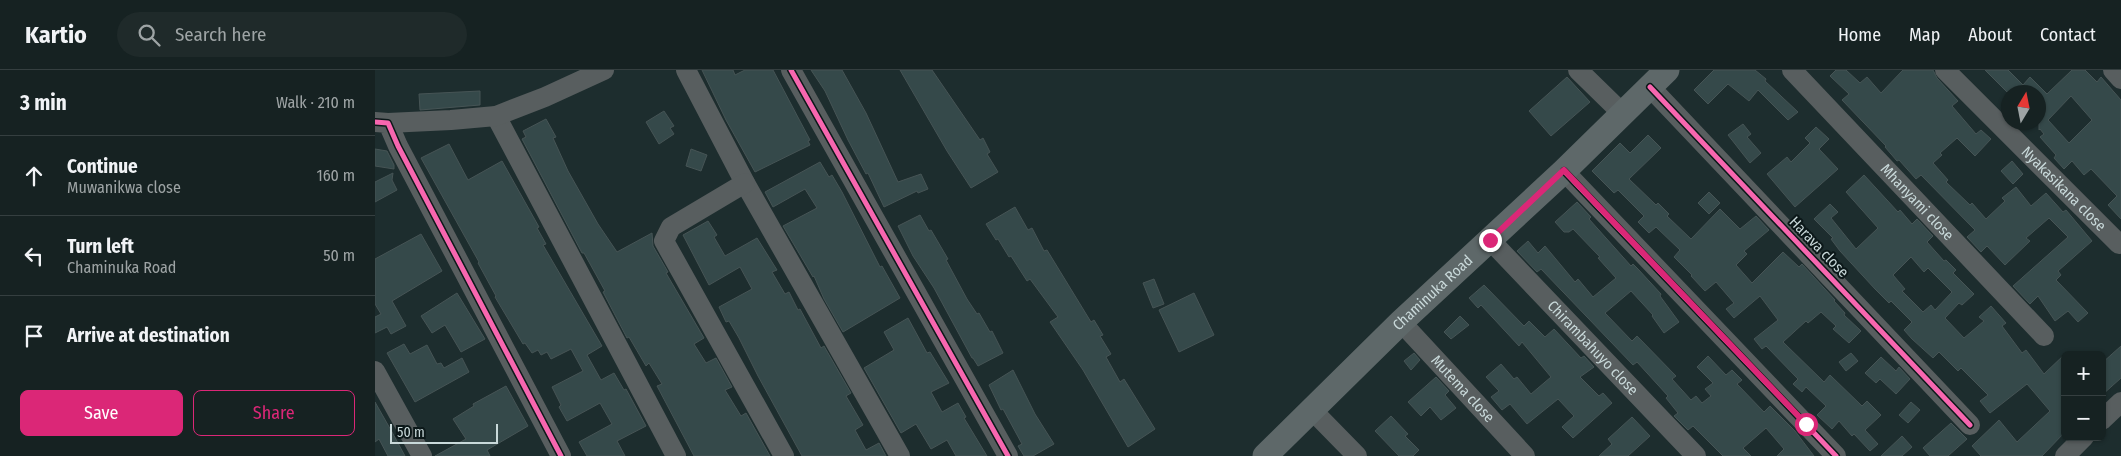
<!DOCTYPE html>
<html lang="en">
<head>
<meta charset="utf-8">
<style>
	:root { --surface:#162222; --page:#1f2a2a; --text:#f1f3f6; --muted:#9ea4a5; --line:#353f40; --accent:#db2777 }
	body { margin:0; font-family:"Fira Sans Condensed",sans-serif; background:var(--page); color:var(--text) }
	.controls { position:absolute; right:15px; bottom:15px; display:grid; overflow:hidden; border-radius:8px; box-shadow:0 1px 4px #0004 }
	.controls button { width:45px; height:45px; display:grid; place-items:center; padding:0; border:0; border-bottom:1px solid var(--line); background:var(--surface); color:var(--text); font:25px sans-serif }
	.compass { position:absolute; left:1626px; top:15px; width:45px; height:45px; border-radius:50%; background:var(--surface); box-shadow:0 1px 4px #0004; rotate:10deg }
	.scale { position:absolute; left:15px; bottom:12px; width:108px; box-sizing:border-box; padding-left:5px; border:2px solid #c9d9da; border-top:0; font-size:14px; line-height:18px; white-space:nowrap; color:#c9d9da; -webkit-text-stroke:4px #0c1819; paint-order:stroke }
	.stop { position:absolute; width:15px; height:15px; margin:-11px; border:4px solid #db2777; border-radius:50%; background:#fff }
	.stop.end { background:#db2777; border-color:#fff; box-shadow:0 1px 5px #0008 }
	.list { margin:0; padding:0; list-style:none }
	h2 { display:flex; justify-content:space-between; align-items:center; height:65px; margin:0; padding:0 20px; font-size:21px }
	h2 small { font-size:16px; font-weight:400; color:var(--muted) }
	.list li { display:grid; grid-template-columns:32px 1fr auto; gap:15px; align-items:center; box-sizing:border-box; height:80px; padding:0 20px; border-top:1px solid var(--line) }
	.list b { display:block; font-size:19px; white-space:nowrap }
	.list p { margin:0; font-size:16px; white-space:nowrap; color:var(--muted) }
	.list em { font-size:16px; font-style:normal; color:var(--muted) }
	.actions { display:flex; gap:10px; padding:15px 20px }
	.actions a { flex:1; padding:11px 0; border:1px solid var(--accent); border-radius:8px; text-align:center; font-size:18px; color:var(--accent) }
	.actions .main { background:var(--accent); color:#fff }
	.icon { flex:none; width:28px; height:28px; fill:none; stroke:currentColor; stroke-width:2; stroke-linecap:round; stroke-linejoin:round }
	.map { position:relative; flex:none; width:1746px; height:386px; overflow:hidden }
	header { display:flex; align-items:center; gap:30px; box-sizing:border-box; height:70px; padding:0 25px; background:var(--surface); border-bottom:1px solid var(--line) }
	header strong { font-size:24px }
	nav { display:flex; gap:28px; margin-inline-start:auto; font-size:18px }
	.search { width:350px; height:45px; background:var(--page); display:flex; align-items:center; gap:12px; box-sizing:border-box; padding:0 18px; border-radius:28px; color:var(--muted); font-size:19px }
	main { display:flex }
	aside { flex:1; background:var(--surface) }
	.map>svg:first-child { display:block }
	.building { fill:#35494a; stroke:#465455; fill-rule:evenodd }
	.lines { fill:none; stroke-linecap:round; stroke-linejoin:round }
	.minor { stroke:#585e5f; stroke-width:20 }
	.major { stroke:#5e6869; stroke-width:25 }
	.cycleway-casing { stroke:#0c1819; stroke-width:8 }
	.cycleway { stroke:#f766af; stroke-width:5 }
	.route { stroke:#db2777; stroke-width:6 }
	.labels { text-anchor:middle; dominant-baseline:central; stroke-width:4; stroke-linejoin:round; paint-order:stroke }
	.street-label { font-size:15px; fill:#c9d9da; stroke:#0c1819 }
</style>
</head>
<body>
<header>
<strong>Kartio</strong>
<div class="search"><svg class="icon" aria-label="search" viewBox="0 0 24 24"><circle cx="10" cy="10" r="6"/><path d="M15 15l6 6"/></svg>Search here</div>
<nav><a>Home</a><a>Map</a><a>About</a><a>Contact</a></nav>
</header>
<main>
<aside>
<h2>3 min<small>Walk · 210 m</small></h2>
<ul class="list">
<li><svg class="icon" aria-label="ahead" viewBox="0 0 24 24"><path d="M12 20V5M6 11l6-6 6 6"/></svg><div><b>Continue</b><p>Muwanikwa close</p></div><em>160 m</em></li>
<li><svg class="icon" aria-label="left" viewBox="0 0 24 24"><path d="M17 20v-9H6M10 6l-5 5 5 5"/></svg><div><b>Turn left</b><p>Chaminuka Road</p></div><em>50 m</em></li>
<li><svg class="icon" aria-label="arrive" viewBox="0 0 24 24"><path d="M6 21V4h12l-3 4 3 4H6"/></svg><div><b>Arrive at destination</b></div></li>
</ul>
<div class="actions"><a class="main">Save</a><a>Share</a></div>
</aside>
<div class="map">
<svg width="1746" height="386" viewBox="0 0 1746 386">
	<rect width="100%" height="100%" fill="#1d2d2e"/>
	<!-- building -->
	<path class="building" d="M327,0H358L360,5L370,0H398L435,70L433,71L435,75L380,102L351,50Z
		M436,0H467L491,43L523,112L546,104L553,119L543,123L542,121L509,137L493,103L491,104L473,70L450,21Z
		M525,0H557L605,70L608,68L615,82L612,84L623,102L596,118L572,81Z
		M1339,0H1380L1391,9L1390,11L1423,42L1413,50L1383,20L1374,31L1353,14L1333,34L1319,20Z
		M1461,0H1471L1485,13L1492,7L1506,23L1528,0H1558L1562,8L1583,31L1577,36L1601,64L1606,60L1616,69L1600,86L1582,68L1565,83L1567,85L1558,93L1573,110L1571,112L1595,135L1597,133L1611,149L1630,131L1627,128L1641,117L1656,136L1671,123L1688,142L1691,140L1717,171L1683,201L1686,205L1681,210L1713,243L1703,252L1693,241L1680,251L1663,226L1655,234L1638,216L1693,167L1674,148L1651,168L1655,171L1630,195L1612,176L1606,182L1592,167L1600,160L1546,105L1541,109L1524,90L1522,91L1510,77L1511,76L1467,30L1474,24L1455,6Z
		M1610,0H1633L1648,15L1655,7L1672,24L1697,0H1710L1722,12L1726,7L1739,22L1746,30V149L1733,135L1742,126L1716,99L1709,105L1697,91L1689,99L1679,88L1681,85L1665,67L1669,64L1665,59L1664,60V22H1632ZM1696,26L1717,50L1694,73L1673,50Z
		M1192,7L1215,32L1176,66L1154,41Z
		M105,21V35L45,40L44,24Z
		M289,41L299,56L295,58L299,64L284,74L271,52Z
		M171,49L181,67L178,68L193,101L223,154L242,182L277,163L278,176L293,202L291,203L329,268L319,274L331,293L341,288L357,317L350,320L366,346L371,343L395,386H319L282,316L287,314L274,293L271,296L254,267L252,268L228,222L230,221L209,183H207L147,69L151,67L148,61Z
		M1368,54L1376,64L1372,67L1386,83L1375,93L1353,65Z
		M1441,57L1454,69L1444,79L1463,99L1420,137L1392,104L1412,87L1416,92L1435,73L1430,68Z
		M1273,65L1286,78L1254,109L1281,135L1283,133L1294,144L1292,146L1316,169L1345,139L1365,159L1381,146L1394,160L1369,181L1372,184L1361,195L1377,213L1408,182L1424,197L1427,194L1460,230L1459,231L1470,243L1469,245L1486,261L1474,273L1458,259L1461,256L1446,242L1433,253L1431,251L1408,272L1449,312L1455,305L1487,336L1492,331L1506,345L1490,360L1503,374L1495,381L1479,364L1477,366L1464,351L1457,359L1442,345L1451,336L1431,317L1427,322L1418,314L1423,309L1391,276L1387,279L1379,269L1403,250L1385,226L1359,248L1351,239L1359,233L1341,212L1330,221L1316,206L1317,205L1299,187L1305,180L1281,157L1274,163L1263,152L1269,146L1243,120L1239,123L1217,101L1245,73L1255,83Z
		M74,74L93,110L127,91L164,157L162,158L171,174L168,175L227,276L212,285L226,310L239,303L249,320L251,319L271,356L242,371L250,386H212L204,372L237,354L225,333L192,351L184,337L186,335L177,317L208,301L196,279L176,289L172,282L166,285L163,280L157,283L150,273L148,274L120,227L121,226L103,193L104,192L46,88Z
		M0,79L12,81L19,95V99L0,96Z
		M316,79L332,85L326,101L311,96Z
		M1637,91L1648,104L1638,114L1626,101Z
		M445,92L454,107L457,105L467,122L505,197L507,196L525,228L468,262L449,229L439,206L438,207L408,156L442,138L430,119L398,137L390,122Z
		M18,103L17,110L22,120L0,132V112Z
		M1489,105L1523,142L1525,140L1537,154L1542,149L1558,166L1552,172L1569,191L1571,190L1581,200L1578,203L1599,224L1587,235L1584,233L1570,248L1589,268L1609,251L1604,247L1616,236L1631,253L1627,256L1647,283L1651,280L1669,304L1690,284V362L1667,386H1606L1597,376L1624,350L1642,372L1675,341L1652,314L1615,343L1605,331L1613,325L1586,298L1583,301L1564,282L1558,288L1537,269L1529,260L1537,252L1516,231L1514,233L1500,219L1465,181L1456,169L1458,168L1439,149L1455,134L1463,142L1456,148L1481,179L1503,158L1471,122ZM1536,187L1549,202L1553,198L1577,222L1560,240L1556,235L1548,242L1527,221L1530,219L1518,205Z
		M1334,122L1345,133L1334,144L1323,133Z
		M1202,132L1216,147L1214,149L1256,196L1258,194L1263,199L1286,224L1285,226L1304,252L1289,263L1277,246L1278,245L1256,221L1230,243L1257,271L1262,266L1301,306L1297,309L1316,330L1321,326L1327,333L1336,326L1330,319L1338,313L1322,297L1333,286L1351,305L1357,300L1367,310L1362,314L1389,342L1395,336L1420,361L1439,386H1402L1409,379L1391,358L1368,378L1376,386H1348L1318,356L1313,360L1299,346L1303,343L1291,328L1293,326L1262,292L1258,295L1166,199L1162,202L1142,181L1153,171L1163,183L1170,176L1200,212L1203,209L1218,227L1241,208L1223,188L1225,187L1198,159L1194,162H1189L1180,152Z
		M640,137L653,160L657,158L669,181L672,180L716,252L719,250L728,265L725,266L736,284L731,287L745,312L749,309L780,359L753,377L708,300L675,252L683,247L655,209L652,211L636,186L634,187L623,169L621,170L611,154Z
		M545,145L554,161L556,160L573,189L571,190L592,229L602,244L604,243L615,262L617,261L628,283L603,296L598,288H597L559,218L538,186L523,156Z
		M333,151L342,165L339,167L350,186L382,168L402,200L397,202L410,224L414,222L423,240L425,239L446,278L449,276L476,323L471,326L488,355L480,360L491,380L504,373L511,386H427L383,306L364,268L354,251L351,252L344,237L377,219L365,197L334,215L308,165Z
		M46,164L67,201L17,231L31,256L16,264L12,257L0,263V247L6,244L0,234V189Z
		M779,209L789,234L778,238L768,213Z
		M1109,215L1149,256L1154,251L1170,267L1179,259L1206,288L1209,286L1219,297L1205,307L1224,326L1228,323L1237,333L1198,368L1187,357L1199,346L1183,329L1152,354L1135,334L1127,340L1116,327L1124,321L1111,307L1126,294L1139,309L1142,307L1156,324L1176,307L1147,272L1144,276L1106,235L1103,238L1094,228Z
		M82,223L110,269L86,282L70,255L57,263L46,246Z
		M819,223L839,265L804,282L784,240Z
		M1085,246L1094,255L1076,269L1069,262Z
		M533,248L552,283L555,282L574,313L556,322L567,342L583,333L591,347L589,348L612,386H581L572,370L556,379L541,354L526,363L489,298L519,280L509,262Z
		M29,274L35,284L52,275L62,294L66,293L69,298L87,288L94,302L40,332L12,283Z
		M1746,276V308L1727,325V293Z
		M1039,283L1045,290L1036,300L1029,291Z
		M1476,283L1483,291L1471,301L1464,292Z
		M1506,287L1521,301L1524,297L1535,309L1521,324L1505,309L1501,313L1490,303Z
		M638,300L660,344L679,374L658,386H649L643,376L647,374L628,339L626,340L614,315Z
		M1061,307L1074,321L1070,325L1081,338L1066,350L1055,337L1046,346L1033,332Z
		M131,316L153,356L112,380L115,386H60L91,369L78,349L99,336L98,334Z
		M0,332L17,362L30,386H13L4,369L0,372Z
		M1536,332L1545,340L1533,353L1524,345Z
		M1016,346L1033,364L1030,366L1044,380L1038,386H1024L1000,361Z
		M1257,347L1275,366L1253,386H1224L1237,374L1233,369Z
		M1576,353L1592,369L1573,386H1555L1548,378Z
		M1527,366L1537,377L1527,386H1506Z"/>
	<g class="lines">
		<!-- minor -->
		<g class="minor">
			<path d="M311,0L370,113L525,386"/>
			<path d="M416,0L633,386"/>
			<path d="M1203,0L1248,44"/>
			<path id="s1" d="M1417,0L1669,266"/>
			<path id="s2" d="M1570,0L1744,174"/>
			<path d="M1738,0L1746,9"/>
			<path d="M1275,17L1595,355"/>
			<path d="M121,46L301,386"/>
			<path d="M0,52L13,53L23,76L186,386"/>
			<path d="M13,53L76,50L121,46L170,27L229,0"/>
			<path d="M1189,101L1461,386"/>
			<path d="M370,113L296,157L289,171L409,386"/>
			<path id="s3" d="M1115,170L1321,386"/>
			<path id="s4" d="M1026,252L1150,386"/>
			<path d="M0,301L47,386"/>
			<path d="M937,340L982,386"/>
			<path d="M1727,350L1746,332"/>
			<path d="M1690,386L1709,367"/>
		</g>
		<!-- major -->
		<path class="major" id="s5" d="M890,386L1026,252L1189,101L1292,0"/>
		<defs>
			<path id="cycleway" d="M416,0L633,386
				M1275,17L1595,355
				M0,52L13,53L23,76L186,386
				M1189,101L1461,386"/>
		</defs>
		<!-- cycleway casing -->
		<use href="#cycleway" class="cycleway-casing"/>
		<!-- cycleway -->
		<use href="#cycleway" class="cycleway"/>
	</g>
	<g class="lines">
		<!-- route -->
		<path class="route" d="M1115,170L1189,100L1431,354"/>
	</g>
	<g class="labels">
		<!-- street labels -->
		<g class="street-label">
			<text stroke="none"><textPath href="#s2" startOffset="168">Nyakasikana close</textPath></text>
			<text stroke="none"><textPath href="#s1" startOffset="182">Mhanyami close</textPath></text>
			<text transform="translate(1444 177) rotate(46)">Harava close</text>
			<text stroke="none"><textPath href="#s5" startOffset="234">Chaminuka Road</textPath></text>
			<text stroke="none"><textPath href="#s3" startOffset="149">Chirambahuyo close</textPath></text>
			<text stroke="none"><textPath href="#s4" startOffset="91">Mutema close</textPath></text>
		</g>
	</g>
</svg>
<div class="controls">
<button>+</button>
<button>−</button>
</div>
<svg class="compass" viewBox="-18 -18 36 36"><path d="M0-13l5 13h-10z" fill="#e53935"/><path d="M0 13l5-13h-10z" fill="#9ea4a5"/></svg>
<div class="scale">50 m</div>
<div class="stop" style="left:1431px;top:354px"></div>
<div class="stop end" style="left:1115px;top:170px"></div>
</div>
</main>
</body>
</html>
